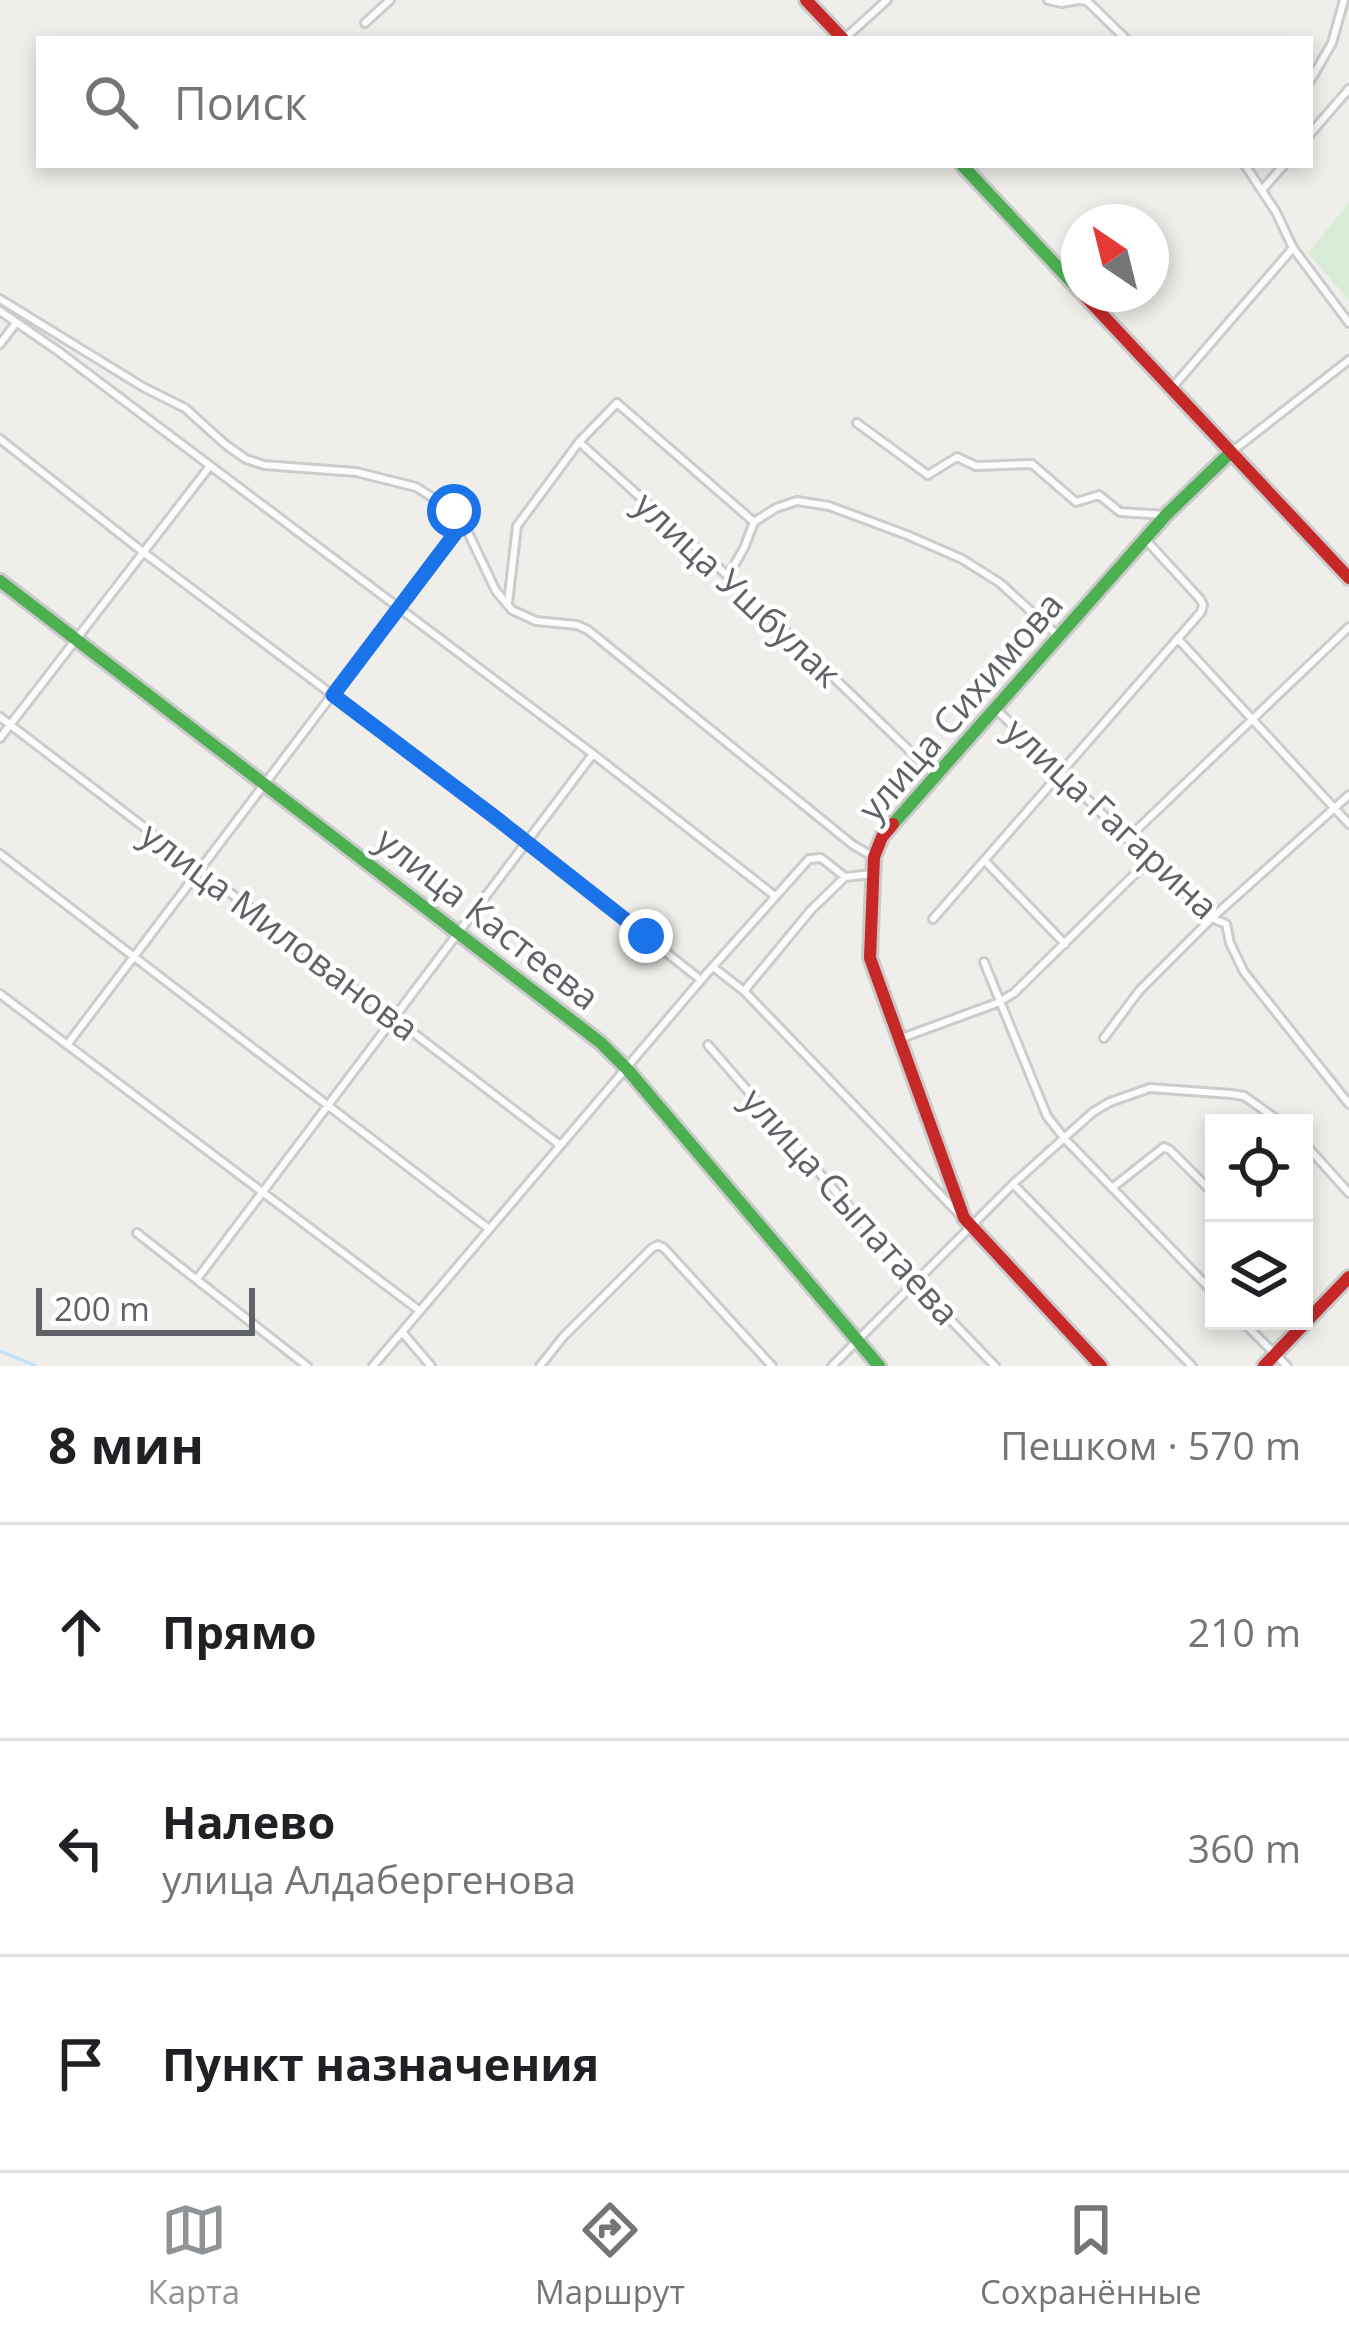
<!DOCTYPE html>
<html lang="ru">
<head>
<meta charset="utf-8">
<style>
	:root { --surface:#fff; --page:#f2f2f2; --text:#202124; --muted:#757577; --line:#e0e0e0; --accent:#919496 }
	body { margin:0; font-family:"Open Sans",sans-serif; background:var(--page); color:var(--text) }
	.controls { position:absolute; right:36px; bottom:36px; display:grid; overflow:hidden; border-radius:0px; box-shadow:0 6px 18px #0003 }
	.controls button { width:108px; height:108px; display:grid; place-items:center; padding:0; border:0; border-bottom:3px solid var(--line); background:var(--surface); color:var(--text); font:60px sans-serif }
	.compass { position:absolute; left:1061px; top:204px; width:108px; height:108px; border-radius:50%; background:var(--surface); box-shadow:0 6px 18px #0003; rotate:325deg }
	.scale { position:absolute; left:36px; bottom:30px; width:219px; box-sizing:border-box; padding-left:12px; border:6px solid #5f6368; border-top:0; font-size:33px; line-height:42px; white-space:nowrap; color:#5f6368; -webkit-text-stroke:9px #fff; paint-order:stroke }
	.stop { position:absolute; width:36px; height:36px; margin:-27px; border:9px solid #1a73e8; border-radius:50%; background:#fff }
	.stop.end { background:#1a73e8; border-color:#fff; box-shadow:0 3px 12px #0008 }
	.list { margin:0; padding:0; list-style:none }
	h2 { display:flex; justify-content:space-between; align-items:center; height:156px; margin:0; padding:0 48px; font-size:51px }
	h2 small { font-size:39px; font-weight:400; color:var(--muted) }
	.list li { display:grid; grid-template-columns:78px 1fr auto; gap:36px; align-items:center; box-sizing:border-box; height:216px; padding:0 48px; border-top:3px solid var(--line) }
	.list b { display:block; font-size:45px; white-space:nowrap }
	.list p { margin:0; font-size:39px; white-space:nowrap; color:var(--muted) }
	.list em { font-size:39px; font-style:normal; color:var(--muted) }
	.icon { flex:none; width:66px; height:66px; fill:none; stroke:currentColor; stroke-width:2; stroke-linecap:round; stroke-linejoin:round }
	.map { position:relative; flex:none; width:1349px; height:1366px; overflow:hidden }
	.search { position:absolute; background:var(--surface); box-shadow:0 6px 18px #0003; left:36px; right:36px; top:36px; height:132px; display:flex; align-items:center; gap:30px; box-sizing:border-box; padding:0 42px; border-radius:0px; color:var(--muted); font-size:45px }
	.sheet { height:804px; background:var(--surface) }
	nav { display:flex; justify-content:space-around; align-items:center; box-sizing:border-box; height:168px; border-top:3px solid var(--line); background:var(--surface); font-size:33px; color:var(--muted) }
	nav a { display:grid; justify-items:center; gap:6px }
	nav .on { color:var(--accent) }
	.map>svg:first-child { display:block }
	.green { fill:#d8ebd6 }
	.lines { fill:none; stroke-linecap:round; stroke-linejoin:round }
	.stream { stroke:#bfe0f9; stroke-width:3 }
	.street-casing { stroke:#cbcccc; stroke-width:12 }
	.fast-casing { stroke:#cacacb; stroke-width:18 }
	.jam-casing { stroke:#cacacb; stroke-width:18 }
	.street { stroke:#fdfcfc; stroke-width:6 }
	.fast { stroke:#4caf50; stroke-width:12 }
	.jam { stroke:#c62828; stroke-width:12 }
	.route { stroke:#1a73e8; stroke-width:15 }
	.labels { text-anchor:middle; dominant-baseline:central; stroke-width:9; stroke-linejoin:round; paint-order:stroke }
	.street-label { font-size:36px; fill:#5f6368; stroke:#fff }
</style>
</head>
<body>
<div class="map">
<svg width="1349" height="1366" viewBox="0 0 1349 1366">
	<rect width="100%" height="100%" fill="#efeeea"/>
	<!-- green -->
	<path class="green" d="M1349,203V300L1308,253Z"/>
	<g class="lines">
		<!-- stream -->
		<path class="stream" d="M0,1351L36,1366"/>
		<defs>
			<path id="street" d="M1048,0L1061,3L1079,0
				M1080,0L1087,1L1126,39
				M365,23L390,0
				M844,39L887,0
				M1310,81L1332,43L1344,0
				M1310,134L1349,89
				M1245,165L1276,212L1293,248L1349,323
				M1262,190L1284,165
				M0,299L143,387L185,408L226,445L246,459L264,465L356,472L416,487L454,511L463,522L496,591L512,610L536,621L577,625L588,630L853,845L874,857
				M0,311L58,351L593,754L775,896
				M0,344L16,323
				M1171,389L1293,248
				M857,423L928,475L957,457L976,466L1032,464L1076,502L1099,495L1120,512L1166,515
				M0,439L143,552L496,818L701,980
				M1230,453L1349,360
				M728,576L744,548L754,522
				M508,603L517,526L579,442
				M1178,639L1349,824
				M996,709L1149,860L1212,918L1226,924L1230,943L1244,972L1349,1104
				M0,717L560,1145
				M0,738L210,466
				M935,775L728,576L579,442L617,403L754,522L776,508L797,501L829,506L907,535L962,559L1000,583L1058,636
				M1127,839L1349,627
				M0,854L489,1229
				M985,861L1065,944
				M933,919L1201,612L1203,605L1200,599L1145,539
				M984,962L1047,1116L1064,1138L1214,1293
				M713,967L744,991L961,1216
				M744,991L811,910L845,877L872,874
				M0,994L420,1311
				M1104,1038L1139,991L1212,918L1349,795
				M899,1039L997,1003L1014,993L1149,860
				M67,1045L463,522
				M708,1045L916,1284L995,1366
				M1304,1143L1349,1193
				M1014,1185L1192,1366
				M1112,1188L1164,1147L1170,1150L1214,1194
				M1304,1223L1305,1222
				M137,1233L307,1366
				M197,1279L593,754
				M1242,1321L1287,1366
				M402,1332L431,1366
				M373,1366L701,980L809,859L821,858L845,877
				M540,1366L563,1337L652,1248L658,1245L664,1248L772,1366
				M832,1366L1013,1184L1093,1112L1110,1102L1150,1088L1231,1094L1244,1096L1282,1123"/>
			<path id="fast" d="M962,165L1079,290
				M0,581L601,1043L627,1069L879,1366
				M893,824L1166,515L1230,453"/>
			<path id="jam" d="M806,0L843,39
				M1083,294L1349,578
				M893,824L882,837L874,857L870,958L964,1218L1101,1366
				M1264,1366L1349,1277"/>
		</defs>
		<!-- street casing -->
		<use href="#street" class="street-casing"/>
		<!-- fast casing -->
		<use href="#fast" class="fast-casing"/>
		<!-- jam casing -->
		<use href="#jam" class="jam-casing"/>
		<!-- street -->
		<use href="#street" class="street"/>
		<!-- fast -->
		<use href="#fast" class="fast"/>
		<!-- jam -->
		<use href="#jam" class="jam"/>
	</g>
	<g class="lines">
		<!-- route -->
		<path class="route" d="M454,511L463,523L333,695L496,818L646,936"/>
	</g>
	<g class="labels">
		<!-- street labels -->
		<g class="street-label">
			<text transform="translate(738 589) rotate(43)">улица Ушбулак</text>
			<text transform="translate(960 706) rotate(-49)">улица Сихимова</text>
			<text transform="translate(1112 818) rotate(43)">улица Гагарина</text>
			<text transform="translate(488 918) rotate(38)">улица Кастеева</text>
			<text transform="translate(280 931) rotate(37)">улица Милованова</text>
			<text transform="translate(851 1206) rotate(48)">улица Сыпатаева</text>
		</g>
	</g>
</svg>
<div class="controls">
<button><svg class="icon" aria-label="locate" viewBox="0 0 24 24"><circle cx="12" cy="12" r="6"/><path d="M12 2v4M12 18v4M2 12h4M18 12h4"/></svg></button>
<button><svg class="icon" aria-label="layers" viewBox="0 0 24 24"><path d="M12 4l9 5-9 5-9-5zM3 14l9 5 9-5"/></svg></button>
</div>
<svg class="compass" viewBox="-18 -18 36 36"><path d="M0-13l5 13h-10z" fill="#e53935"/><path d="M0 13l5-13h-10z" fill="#757577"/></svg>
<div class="scale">200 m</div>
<div class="stop" style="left:454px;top:511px"></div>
<div class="stop end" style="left:646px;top:936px"></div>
<div class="search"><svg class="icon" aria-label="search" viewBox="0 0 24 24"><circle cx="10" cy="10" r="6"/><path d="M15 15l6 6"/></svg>Поиск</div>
</div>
<section class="sheet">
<h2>8 мин<small>Пешком · 570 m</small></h2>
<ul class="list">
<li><svg class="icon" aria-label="ahead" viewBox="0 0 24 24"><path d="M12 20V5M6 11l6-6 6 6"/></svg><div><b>Прямо</b></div><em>210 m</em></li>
<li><svg class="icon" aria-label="left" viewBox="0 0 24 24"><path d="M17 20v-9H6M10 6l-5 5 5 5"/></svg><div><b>Налево</b><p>улица Алдабергенова</p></div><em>360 m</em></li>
<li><svg class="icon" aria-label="arrive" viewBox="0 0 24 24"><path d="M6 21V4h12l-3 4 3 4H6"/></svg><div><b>Пункт назначения</b></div></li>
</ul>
</section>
<nav>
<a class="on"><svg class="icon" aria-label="map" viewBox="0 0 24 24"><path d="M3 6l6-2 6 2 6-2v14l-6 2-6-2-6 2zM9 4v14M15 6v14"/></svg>Карта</a>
<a><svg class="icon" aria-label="directions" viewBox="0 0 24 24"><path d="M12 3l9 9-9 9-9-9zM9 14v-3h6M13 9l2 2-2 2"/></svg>Маршрут</a>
<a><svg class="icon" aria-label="saved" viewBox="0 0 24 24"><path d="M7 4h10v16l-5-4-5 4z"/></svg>Сохранённые</a>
</nav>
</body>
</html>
